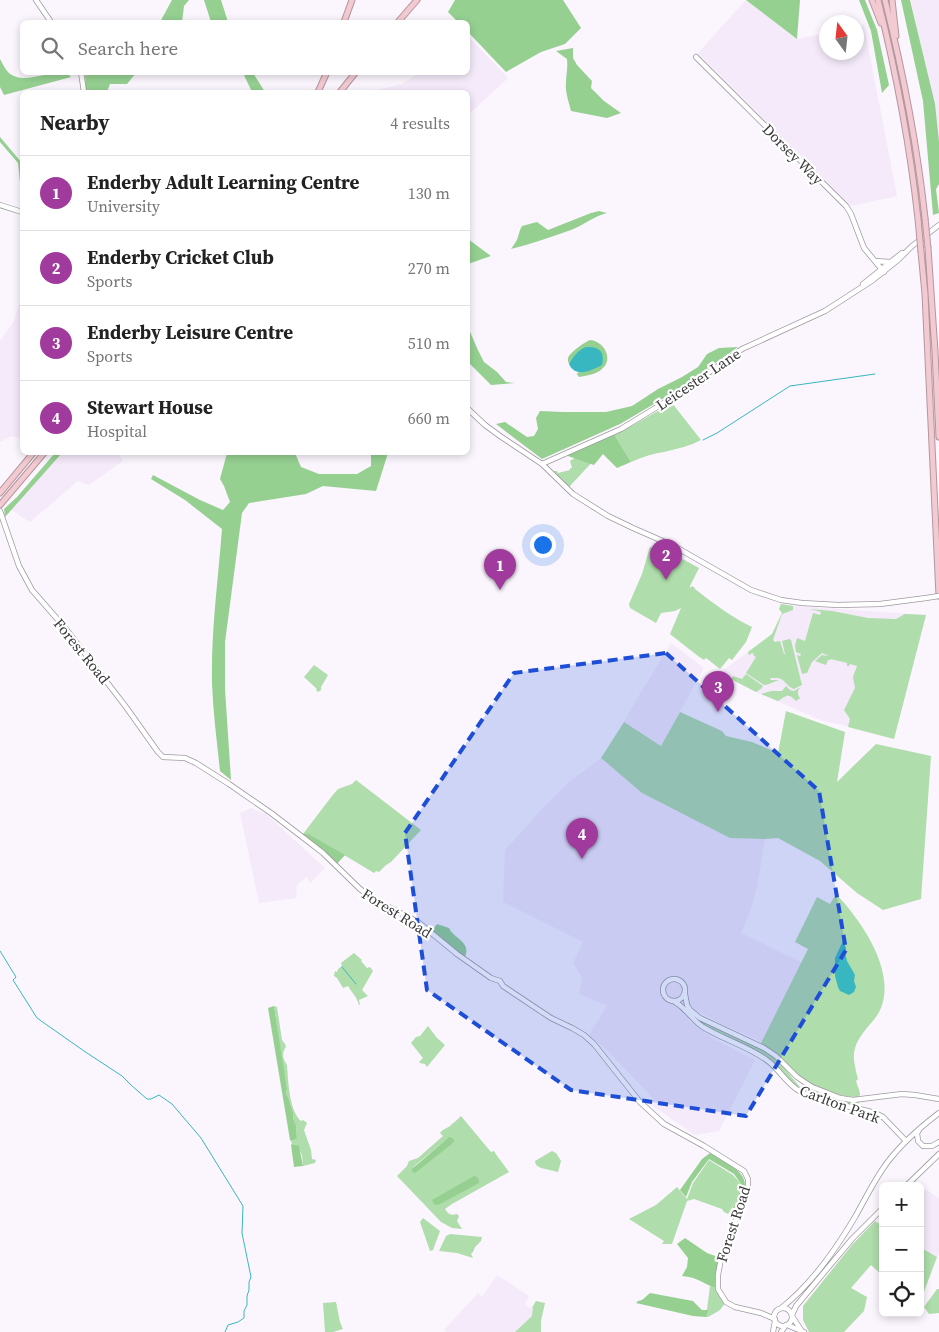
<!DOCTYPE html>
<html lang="en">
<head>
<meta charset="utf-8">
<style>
	:root { --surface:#fff; --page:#f6f6f6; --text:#222; --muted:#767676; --line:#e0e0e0; --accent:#a13a9d }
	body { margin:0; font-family:"Source Serif 4",serif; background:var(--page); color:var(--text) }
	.controls { position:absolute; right:15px; bottom:15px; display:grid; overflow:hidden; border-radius:8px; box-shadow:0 2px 8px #0003 }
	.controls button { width:45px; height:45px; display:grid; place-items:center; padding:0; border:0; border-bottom:1px solid var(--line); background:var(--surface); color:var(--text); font:25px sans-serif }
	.compass { position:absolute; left:819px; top:15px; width:45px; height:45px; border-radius:50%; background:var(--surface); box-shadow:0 2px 8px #0003; rotate:345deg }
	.you { position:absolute; left:542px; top:544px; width:18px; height:18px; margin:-12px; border:4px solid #fff; border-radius:50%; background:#1a73e8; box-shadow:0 0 0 8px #1a73e833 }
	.badge { display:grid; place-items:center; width:32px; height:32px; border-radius:50%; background:var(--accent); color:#fff; font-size:16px; font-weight:700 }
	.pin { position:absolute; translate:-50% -41px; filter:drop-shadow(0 1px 2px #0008) }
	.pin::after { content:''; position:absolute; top:26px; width:18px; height:15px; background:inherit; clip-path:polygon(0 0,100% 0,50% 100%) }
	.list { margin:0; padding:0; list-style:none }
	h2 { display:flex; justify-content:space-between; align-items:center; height:65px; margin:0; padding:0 20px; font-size:21px }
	h2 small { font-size:16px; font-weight:400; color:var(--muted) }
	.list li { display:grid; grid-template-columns:32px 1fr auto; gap:15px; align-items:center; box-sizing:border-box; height:75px; padding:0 20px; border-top:1px solid var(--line) }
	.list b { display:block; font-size:19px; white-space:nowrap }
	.list p { margin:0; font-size:16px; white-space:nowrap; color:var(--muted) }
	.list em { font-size:16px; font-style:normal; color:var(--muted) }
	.icon { flex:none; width:28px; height:28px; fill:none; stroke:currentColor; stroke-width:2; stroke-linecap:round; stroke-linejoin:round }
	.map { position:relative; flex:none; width:939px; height:1332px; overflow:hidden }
	.search { position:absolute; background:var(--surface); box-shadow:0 2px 8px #0003; left:20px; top:20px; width:450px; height:55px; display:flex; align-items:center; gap:12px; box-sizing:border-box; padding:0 18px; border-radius:8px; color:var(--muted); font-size:19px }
	.panel { position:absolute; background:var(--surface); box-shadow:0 2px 8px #0003; left:20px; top:90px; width:450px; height:365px; border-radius:8px }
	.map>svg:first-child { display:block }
	.built { fill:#f4eaf9 }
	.green { fill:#afddab; fill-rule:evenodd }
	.forest { fill:#95d091 }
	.water { fill:#39b7c0 }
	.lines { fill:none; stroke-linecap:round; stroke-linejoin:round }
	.stream { stroke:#39b7c0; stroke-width:1 }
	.secondary-casing { stroke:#9f9aa1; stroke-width:6 }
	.highway-casing { stroke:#b3979e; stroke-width:7 }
	.secondary { stroke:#fff; stroke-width:4.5 }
	.highway { stroke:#f3cad2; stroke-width:5 }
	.secondary-bridge-casing { stroke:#9f9aa1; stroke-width:6; stroke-linecap:butt }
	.highway-bridge-casing { stroke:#b3979e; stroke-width:7; stroke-linecap:butt }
	.secondary-bridge { stroke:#fff; stroke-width:4.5 }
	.highway-bridge { stroke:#f3cad2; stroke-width:5 }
	.marked { fill:#1d4ed8; fill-opacity:0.2; stroke:#1d4ed8; stroke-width:4; stroke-dasharray:10 6; stroke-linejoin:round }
	.labels { text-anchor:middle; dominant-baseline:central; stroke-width:4.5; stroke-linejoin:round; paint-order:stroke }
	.street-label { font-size:15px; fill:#3b393c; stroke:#fff }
</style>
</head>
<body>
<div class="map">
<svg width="939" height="1332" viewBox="0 0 939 1332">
	<rect width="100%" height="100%" fill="#fbf5fd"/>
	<!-- built -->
	<path class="built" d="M746,0L797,39L826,33V52H856L857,27L864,25L897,196L851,206L698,53Z
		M911,0H939V148L928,80Z
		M468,36L508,78L468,115V92H370L402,84L419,73L468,72Z
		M22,295V439L12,436L0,442V341L14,321Z
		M63,453H117L123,461L89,485L78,481L30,522L10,509Z
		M781,604L793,606L926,615L894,739L839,724L823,721L756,692L730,679L721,672L772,634L782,613L779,609Z
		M671,643L704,668L661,746L624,722L635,702Z
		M601,758L642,793L666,806L696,820L730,838L765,839L757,887L750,912L741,933L803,963L762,1042L720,1023L699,1012L688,1020L712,1038L755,1060L719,1131L695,1135L650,1104L654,1099L608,1051L589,1035L607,1006L579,994L582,977L573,963L583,942L503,902L505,850L542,809L569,782Z
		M251,808L266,814L325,868L310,883L307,877L297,885L296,898L259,903L240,813Z
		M920,1186L939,1198V1252L937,1257L920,1247Z
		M497,1275L529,1296L525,1304L529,1308L533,1306L532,1316L515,1332H447L444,1330L478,1293L482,1297Z"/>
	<!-- green -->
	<path class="green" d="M672,403L701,440C679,452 653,451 631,462L614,434L637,423Z
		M576,457L596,458L569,487L552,471H557L558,473L570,470V468H572L570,461Z
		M657,545L699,568L690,586V588L692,586L695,588L694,591L695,589C713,603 731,617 752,627L746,642L732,660L729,658L720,669L706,658L704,660L698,656L670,634L681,608L675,611L661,613L656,623L630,608L629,604L642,574L650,547L655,549Z
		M781,604L793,606V610L782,614L773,640L775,642L780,641L784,654H785L782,641L789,639L791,640L802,685L794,689C787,687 785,679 778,678C775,678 772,678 770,678L771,680H779L766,685H764L746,673L756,657L753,655L754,654L752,653L749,655L748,652L772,634L782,613L779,609Z
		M810,609L832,611L868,618L896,619L905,614L926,615L894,739L848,727L850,719L844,710L855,688L853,677L857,666L850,664L849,666H847V663L831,659L830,660H828L826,665L815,661L822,655L829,656L822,653L812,662L807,673L802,674L797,655L800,656L801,654L796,652L795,646L797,638L805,641L813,613L820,615L821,612Z
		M314,665L328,675L321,687V690L318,692L316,690L317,689L304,677Z
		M746,674L763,686L762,688L756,692L731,679L733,676L742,679Z
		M786,686L790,690L794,691L801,687C797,690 797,694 800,698L796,701C788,692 786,696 778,701L761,694L771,691H782Z
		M786,711L845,732L837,782L876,744L931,756L921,899L883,910L857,893L820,861L778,838L765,839L730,838L642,793L601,758L624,722L661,746L680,712L722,731L726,736L752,742L778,753Z
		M356,780L421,830L391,862L386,865L379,872L376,871L374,873L309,834H303L332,796L338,789L352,784Z
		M836,894C862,921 900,976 878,1014C875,1019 870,1024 866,1029C851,1048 852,1056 858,1079L856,1081L860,1093V1095L858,1097C815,1095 791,1071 760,1045L808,949L795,942L817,897L830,904Z
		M354,953L362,960L361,961L367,968L370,967L373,971L362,990L368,996L359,1000L360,1005H359C357,997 352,993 348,986L343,988L337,978L334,976L335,971L337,972L338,969L342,966L341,963Z
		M274,1006L277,1007L282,1040L285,1044L286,1047C281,1053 283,1060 287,1065C288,1079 289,1111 301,1121L303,1120L307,1123L304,1130L311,1150L312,1159L316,1160L315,1163L303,1166L302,1155L297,1145L292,1144L291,1141L297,1139L296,1125L293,1118V1112L288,1097L286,1094L287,1089L283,1067Z
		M685,1007H686L696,1017L703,1022L761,1048L776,1058L800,1087H797L791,1082L767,1057L702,1024L696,1019Z
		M428,1026L437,1038L445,1045L427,1067L425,1064L420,1063L419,1062L423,1058L411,1043L416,1037L420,1036Z
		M806,1089C816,1089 825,1095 834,1098C843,1101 850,1101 859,1102L858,1106L819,1097L804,1090Z
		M461,1116L491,1152L494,1151L495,1152V1153L509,1172L452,1204L445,1209C448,1214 451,1216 457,1214L459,1216L457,1221L462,1229L452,1228L441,1222L397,1176L407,1166L409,1161L418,1158L443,1136L440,1133C444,1128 449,1128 452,1124C456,1121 458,1119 461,1116ZM448,1138L453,1143L412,1168Z
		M552,1151L556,1153L561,1161L558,1172L541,1168L536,1165L535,1161Z
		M709,1160L733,1175L741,1184L738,1198L728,1214L724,1212L722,1209L694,1199L687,1201L672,1244H662L664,1241L629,1219L656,1205L677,1187L687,1199L693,1183Z
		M423,1218L440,1231L433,1250L430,1251L420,1222Z
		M875,1221L883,1226V1276L871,1265L851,1288L867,1297L864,1311L844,1332H809L803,1320V1306L852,1245Z
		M450,1234L482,1237L481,1241L475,1247L473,1252L471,1254L473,1258L457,1253L439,1251L446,1236Z
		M920,1247L937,1257L922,1297L920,1296Z
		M710,1286L718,1289L726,1302L720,1310L708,1317H706Z
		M937,1289H939V1313L929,1314L924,1307Z
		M536,1301L545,1303L541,1321V1332H515L532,1316L533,1306Z
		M336,1302L340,1322L343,1329L333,1332H325L323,1303Z"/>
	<!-- forest -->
	<path class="forest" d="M172,0H189L184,6L182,22H160Z
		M204,0H221L228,22H211Z
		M455,0H563L581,28L565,44L541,52L506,72L468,32V22H458L448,12Z
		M746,0H800L797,39Z
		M859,0H865L877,30L889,85L882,93L871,31Z
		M901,0H910L935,104L939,142V184L936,189L939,213L933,215L923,101Z
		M573,48V58L577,65L592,81L591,88L604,101L621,113L607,118L571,111C569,102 565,93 566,83C566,75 568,68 567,59L556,51Z
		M0,59C3,64 6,72 12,75C24,83 49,72 63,72L67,73L71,77L4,95L0,87Z
		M85,73H136L127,84H110L107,92H86Z
		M243,73H253L265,92H252Z
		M0,137L22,163V184L20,182L18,163L0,142Z
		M599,211L607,213C594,216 584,225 571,230C551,237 531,244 511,249L517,240L520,230L522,226L537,222L548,230L591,213Z
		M468,239L491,256L468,264Z
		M468,306V327L477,348L484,362L497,372L506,382L515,383L491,385L468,362Z
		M590,340C604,341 614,359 602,369C597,374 586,376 579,377L577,374V373L581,372L577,353L569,364C568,361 567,359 569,356C572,351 585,342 590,340Z
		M738,347L676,391L620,424L542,459L496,424L505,422L527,437L534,436L538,429L536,418L540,411L563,412H606L632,406L658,389L682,377L698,367L707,354L719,348Z
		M614,434L631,462L617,468L603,454L594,465L565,455Z
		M55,453H62L5,517L4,509L17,497Z
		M227,453H295L301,467L319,474H357L371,466V453H388L376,491L323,486L306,494L249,503L242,513L225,642V689L231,780L220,771C217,742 213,712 212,683C211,632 218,580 222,529L185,500L151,479L153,475L200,500L223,510L230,502L224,486L220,479Z
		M303,834H309L345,855L336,865L302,836Z
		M437,924L449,928C454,939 473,942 464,959L431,932Z
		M274,1006L287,1089L286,1094L288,1097L293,1112V1118L296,1125L297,1139L291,1141L290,1140L268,1008Z
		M449,1137L452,1138L454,1140L453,1143L415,1173L412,1172V1169Z
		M292,1144L297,1145L299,1146L303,1166L294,1167L291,1145Z
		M710,1153C716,1155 721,1160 727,1163C755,1179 745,1193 733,1217L729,1214L738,1198L741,1184L734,1174L709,1159L692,1182L686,1197L680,1190L702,1159Z
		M474,1176C478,1177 479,1179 479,1183L440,1204L436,1205L433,1203L432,1200Z
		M685,1238L707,1253L721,1258L718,1289C703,1284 698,1277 682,1276L687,1267L688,1258L677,1244Z
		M650,1293L693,1301L702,1310H708L706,1317L693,1316L636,1303L638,1301L642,1300Z"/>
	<!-- water -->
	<path class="water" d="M586,347C600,346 605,352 602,365C592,370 576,379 569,364C573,357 578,350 586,347Z
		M843,941L846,948L845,953L847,961L855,975L854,981L856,987L854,992L849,995L840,991L838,987L835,976V958Z"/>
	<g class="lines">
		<!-- stream -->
		<path class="stream" d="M703,440L717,433L790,386L875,374
			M0,951L16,977L13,980L37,1018L84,1051L122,1076L131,1085L147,1099H151L159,1095L172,1104L201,1138L243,1206L242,1233L251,1277L249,1282V1290L247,1296V1305L244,1311V1318L238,1322L228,1325L225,1332
			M342,967L356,984"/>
		<defs>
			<path id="secondary" d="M36,0L51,22
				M696,57L846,206L851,214L864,248L884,272
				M81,72L84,92
				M0,205L22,212
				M911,247L939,225
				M875,261L890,262
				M863,284L902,253
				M468,409L485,425L500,436L542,464L573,494L608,516L633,528L674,546L751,590L781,600L802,603L838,605L880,604L926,598
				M542,464L621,429L680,393L742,349L825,311L873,280L898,260L912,246
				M0,511L19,566L32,590L66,629L126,707L158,752L163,757L185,758L196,763L229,784L271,813L305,839L323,853L360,889L373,899L418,922L457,954L491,978L500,981L503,986L551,1018L572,1028L584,1035L594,1044L640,1102L664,1124L704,1146L744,1171L748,1179V1188L721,1258L718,1275V1289L726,1302L735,1307L761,1313L775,1319
				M663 990a11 11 0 1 1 22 0a11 11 0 1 1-22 0Z
				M685,994L687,1005L690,1010L700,1018L764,1048L776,1056L797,1077L812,1087L825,1092L840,1098L853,1100L902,1094L915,1095L939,1099
				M675,1002C686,1008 692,1020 703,1027C724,1040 748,1046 768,1061C780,1070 787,1085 801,1092C824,1103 851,1106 875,1113L883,1117L906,1141
				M919,1130L917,1133L918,1141L923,1146H932L939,1142
				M906,1186L939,1154
				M774 1317a9 9 0 1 1 18 0a9 9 0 1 1-18 0Z
				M780,1309C811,1285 835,1251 855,1217C864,1201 872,1185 882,1170C897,1147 918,1129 939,1113
				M792,1315L796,1306L852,1239L883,1208
				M792,1316L801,1330
				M787,1325L804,1332
				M773,1332L775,1321
				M781,1332L786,1325"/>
			<path id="highway" d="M872,0L881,23
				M878,0C896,72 910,146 918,219
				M885,0C903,72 917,144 925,218
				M892,0L896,36
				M344,22L352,0
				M398,22L417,0
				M318,92L327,72
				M340,92L356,72
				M928,248L935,351L939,437
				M921,252L925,294L939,596
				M0,493L34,452
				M0,505L45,452"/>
		</defs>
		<!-- secondary casing -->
		<use href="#secondary" class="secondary-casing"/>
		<!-- highway casing -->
		<use href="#highway" class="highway-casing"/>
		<!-- secondary -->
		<use href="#secondary" class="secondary"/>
		<!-- highway -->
		<use href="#highway" class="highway"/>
		<defs>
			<path id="secondary-bridge" d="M926,598L939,596"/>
			<path id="highway-bridge" d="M925,218L928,248
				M918,219L921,252"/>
		</defs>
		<!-- secondary-bridge casing -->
		<use href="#secondary-bridge" class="secondary-bridge-casing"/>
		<!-- highway-bridge casing -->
		<use href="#highway-bridge" class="highway-bridge-casing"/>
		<!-- secondary-bridge -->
		<use href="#secondary-bridge" class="secondary-bridge"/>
		<!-- highway-bridge -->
		<use href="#highway-bridge" class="highway-bridge"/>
	</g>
	<!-- marked area -->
	<path class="marked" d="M666,653L819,791L846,950L746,1116L571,1090L427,990L405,833L514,673Z"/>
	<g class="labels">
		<!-- street labels -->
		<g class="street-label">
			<text transform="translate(793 154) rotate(45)">Dorsey Way</text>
			<text transform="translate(698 379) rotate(-34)">Leicester Lane</text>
			<text transform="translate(82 651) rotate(51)">Forest Road</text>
			<text transform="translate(397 913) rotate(32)">Forest Road</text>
			<text transform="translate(840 1104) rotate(20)">Carlton Park</text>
			<text transform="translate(733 1224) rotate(-72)">Forest Road</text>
		</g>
	</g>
</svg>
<div class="controls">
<button>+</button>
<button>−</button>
<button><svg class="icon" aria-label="locate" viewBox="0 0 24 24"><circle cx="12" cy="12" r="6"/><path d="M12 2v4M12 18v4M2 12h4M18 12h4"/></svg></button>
</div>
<svg class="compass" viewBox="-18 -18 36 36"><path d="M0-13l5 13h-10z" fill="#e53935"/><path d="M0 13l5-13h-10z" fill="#767676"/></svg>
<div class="you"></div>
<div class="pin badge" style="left:500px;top:590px">1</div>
<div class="pin badge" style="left:666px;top:580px">2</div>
<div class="pin badge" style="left:718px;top:712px">3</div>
<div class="pin badge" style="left:582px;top:859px">4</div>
<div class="search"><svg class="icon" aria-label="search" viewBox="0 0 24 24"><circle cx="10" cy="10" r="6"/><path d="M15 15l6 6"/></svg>Search here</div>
<section class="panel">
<h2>Nearby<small>4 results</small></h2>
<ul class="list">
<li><span class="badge">1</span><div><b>Enderby Adult Learning Centre</b><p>University</p></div><em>130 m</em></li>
<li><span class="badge">2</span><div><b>Enderby Cricket Club</b><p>Sports</p></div><em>270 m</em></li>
<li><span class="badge">3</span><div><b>Enderby Leisure Centre</b><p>Sports</p></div><em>510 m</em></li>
<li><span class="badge">4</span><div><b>Stewart House</b><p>Hospital</p></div><em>660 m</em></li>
</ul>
</section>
</div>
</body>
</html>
